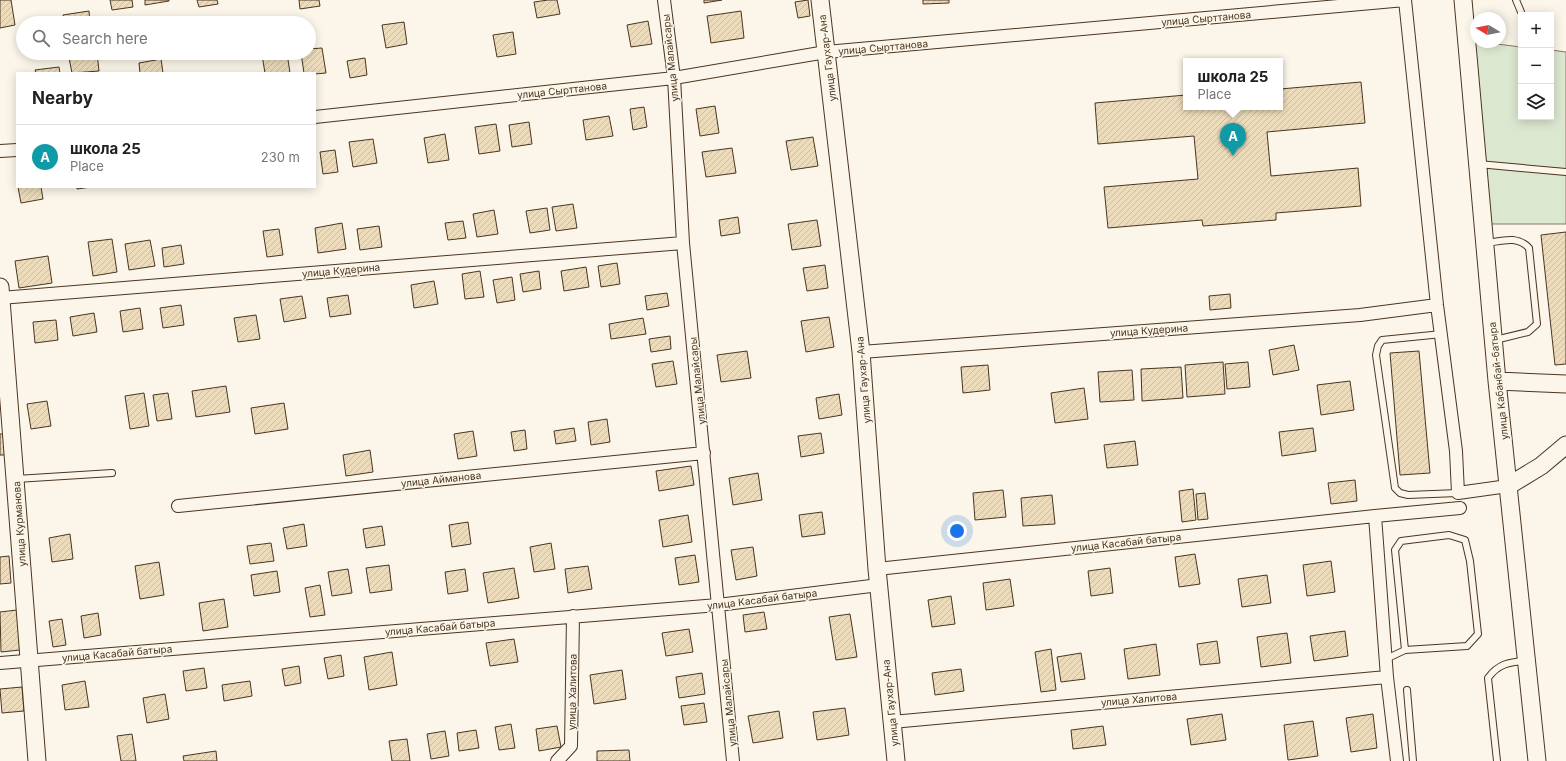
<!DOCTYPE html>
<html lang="en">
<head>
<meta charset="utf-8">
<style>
	:root { --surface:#fff; --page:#f2f2f2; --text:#202124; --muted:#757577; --line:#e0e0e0; --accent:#c62828 }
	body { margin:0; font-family:Inter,sans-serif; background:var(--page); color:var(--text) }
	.controls { position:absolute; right:12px; top:12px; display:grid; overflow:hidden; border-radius:0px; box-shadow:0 2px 10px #0003 }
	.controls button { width:36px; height:36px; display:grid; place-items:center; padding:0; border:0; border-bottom:1px solid var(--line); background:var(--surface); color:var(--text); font:20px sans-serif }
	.compass { position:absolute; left:1470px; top:12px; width:36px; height:36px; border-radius:50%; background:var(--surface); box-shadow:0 2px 10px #0003; rotate:280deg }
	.you { position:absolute; left:957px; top:531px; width:14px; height:14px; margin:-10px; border:3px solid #fff; border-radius:50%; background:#1a73e8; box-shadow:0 0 0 6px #1a73e833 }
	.badge { display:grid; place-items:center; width:26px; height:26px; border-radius:50%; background:var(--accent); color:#fff; font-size:13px; font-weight:700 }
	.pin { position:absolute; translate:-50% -33px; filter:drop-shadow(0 1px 2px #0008) }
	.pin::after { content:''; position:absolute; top:21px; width:14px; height:12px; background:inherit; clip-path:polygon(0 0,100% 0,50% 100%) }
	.popup { position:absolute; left:1183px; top:58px; width:100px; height:52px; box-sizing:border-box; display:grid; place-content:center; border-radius:0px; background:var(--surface); filter:drop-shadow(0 1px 3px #0005); font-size:13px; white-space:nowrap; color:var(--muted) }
	.popup b { font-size:15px; color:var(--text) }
	.popup::after { content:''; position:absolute; left:50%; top:100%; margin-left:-8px; border:8px solid transparent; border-top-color:var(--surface) }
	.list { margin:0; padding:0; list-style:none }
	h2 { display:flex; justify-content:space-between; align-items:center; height:52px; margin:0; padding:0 16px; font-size:17px }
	h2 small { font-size:13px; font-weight:400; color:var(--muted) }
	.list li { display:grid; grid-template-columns:26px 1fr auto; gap:12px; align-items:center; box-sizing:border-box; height:64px; padding:0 16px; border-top:1px solid var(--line) }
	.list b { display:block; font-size:15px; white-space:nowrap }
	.list p { margin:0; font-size:13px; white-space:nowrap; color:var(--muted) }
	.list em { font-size:13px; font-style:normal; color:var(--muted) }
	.icon { flex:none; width:22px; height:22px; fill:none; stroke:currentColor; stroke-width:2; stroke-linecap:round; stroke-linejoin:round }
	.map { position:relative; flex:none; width:1566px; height:761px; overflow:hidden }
	.search { position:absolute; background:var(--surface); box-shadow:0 2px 10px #0003; left:16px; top:16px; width:300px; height:44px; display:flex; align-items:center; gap:10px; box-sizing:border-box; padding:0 14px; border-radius:22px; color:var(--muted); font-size:15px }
	.panel { position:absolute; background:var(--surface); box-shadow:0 2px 10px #0003; left:16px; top:72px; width:300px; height:116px; border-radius:0px }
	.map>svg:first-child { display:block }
	.grass { fill:#dce7d0; stroke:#887966 }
	.building { fill:url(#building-hatch); stroke:#4a3520 }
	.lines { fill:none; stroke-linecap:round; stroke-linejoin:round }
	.lane-casing { stroke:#4a3520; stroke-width:8 }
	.street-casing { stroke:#4a3520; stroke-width:14 }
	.secondary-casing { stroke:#4a3520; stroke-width:19 }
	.lane { stroke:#fbf6e9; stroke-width:6 }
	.street { stroke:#fbf6e9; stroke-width:12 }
	.secondary { stroke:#fbf6e9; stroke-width:17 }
	.labels { text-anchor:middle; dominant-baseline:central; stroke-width:3; stroke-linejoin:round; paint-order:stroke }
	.street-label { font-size:10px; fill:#4a3520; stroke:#fbf6e9 }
</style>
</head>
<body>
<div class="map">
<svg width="1566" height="761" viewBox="0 0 1566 761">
	<defs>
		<pattern id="building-hatch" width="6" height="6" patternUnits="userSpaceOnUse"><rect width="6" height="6" fill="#ecdcbc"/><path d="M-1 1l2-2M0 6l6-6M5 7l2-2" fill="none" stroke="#ccbda1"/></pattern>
	</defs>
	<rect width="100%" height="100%" fill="#fbf6e9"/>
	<!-- grass -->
	<path class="grass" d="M1473,41L1521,47V117H1551V50L1566,52V224H1490Z"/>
	<!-- building -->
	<path class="building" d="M0,0H11L15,25L0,28Z
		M110,0H132L133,7L112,10Z
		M145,0H169V1L145,5Z
		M197,0H217L218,4L199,7Z
		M299,0H319L320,6L300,9Z
		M548,0H557L560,14L537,18L534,2Z
		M704,0H722L704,3Z
		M808,0L810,16L798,18L795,2Z
		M923,0H949V3L923,4Z
		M89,11L90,23H65L63,15Z
		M741,11L744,38L711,43L707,16Z
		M648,21L652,44L631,47L627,25Z
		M404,22L407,44L386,48L382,25Z
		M513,32L516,54L497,57L493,35Z
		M322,48L326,73L315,74V73H304L301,53H309V49Z
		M68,53H97L99,71L72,73Z
		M228,53H254L228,57Z
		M277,53H287L290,73H265L262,55Z
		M365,58L367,75L350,78L347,61Z
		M161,59L163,73H140L139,63Z
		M59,67L60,73H36L35,70Z
		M1361,82L1365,123L1267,132L1271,176L1358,168L1361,206L1276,213V220L1203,226L1202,220L1108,228L1104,187L1198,179L1194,136L1098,144L1095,103L1186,95V107H1280V89Z
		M715,106L719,133L700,136L696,109Z
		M644,107L647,127L633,130L630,109Z
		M609,116L613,136L586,140L583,120Z
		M529,122L532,144L512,147L509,125Z
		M496,124L500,151L479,154L475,127Z
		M445,134L449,160L428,163L424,138Z
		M813,137L818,166L791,170L786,141Z
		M373,139L377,163L353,167L349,142Z
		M732,148L736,173L706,177L702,152Z
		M335,150L338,172L323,174L320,152Z
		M18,187H41L43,199L21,203Z
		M77,187H91L77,189Z
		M573,204L577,228L556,231L552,207Z
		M547,208L550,230L530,233L526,211Z
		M494,210L498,234L477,237L473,214Z
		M738,217L740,233L721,236L719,220Z
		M817,220L821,246L792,250L788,224Z
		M463,221L466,238L448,240L445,223Z
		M342,223L346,249L318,253L315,228Z
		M379,226L382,247L360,250L357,229Z
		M279,229L283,255L267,257L263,231Z
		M1566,232V364L1555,365L1541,235Z
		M112,239L117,272L93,276L88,242Z
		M150,240L155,266L129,270L125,244Z
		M181,245L184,264L164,267L162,248Z
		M48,256L52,283L19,288L15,261Z
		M617,263L620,284L601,287L598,266Z
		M825,265L828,288L807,291L803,268Z
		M586,267L589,287L564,291L561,271Z
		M480,271L484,297L465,299L462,274Z
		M539,271L541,289L523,292L520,274Z
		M512,277L515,300L497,303L493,280Z
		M434,281L438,304L414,308L411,285Z
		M667,293L669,306L647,310L645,296Z
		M1230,294L1231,308L1210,310L1209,296Z
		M348,295L351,314L330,317L327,298Z
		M302,296L306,318L284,322L280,299Z
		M181,305L184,325L163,328L160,308Z
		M140,308L143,329L123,332L120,311Z
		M94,313L97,332L73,336L70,317Z
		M256,315L260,339L238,342L234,318Z
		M829,317L834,347L806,352L801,321Z
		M643,318L646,334L611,339L609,324Z
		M56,320L58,340L35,343L33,322Z
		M670,336L671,349L651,352L649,339Z
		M1294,345L1299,370L1273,375L1269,350Z
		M747,351L751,378L721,382L717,355Z
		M1419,351L1430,473L1400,475L1390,353Z
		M673,361L677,384L656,387L652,364Z
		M1223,362L1225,394L1187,397L1185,365Z
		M1248,362L1250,387L1227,389L1225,364Z
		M988,365L990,390L963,393L961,367Z
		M1181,367L1183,398L1142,401L1141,369Z
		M1132,370L1134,400L1100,402L1098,372Z
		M1350,381L1354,410L1321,415L1317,385Z
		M226,386L230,412L196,417L192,391Z
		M1084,388L1088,419L1055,423L1051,393Z
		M144,393L149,426L130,429L125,396Z
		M168,393L172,419L157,421L153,395Z
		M839,394L842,415L819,419L816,398Z
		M47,401L51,426L31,429L27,404Z
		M284,403L288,429L255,434L251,408Z
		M607,419L610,442L591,445L588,422Z
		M574,428L576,441L556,444L554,431Z
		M1313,428L1316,451L1282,456L1279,432Z
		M525,430L527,449L514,451L511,432Z
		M473,431L477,456L458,459L454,434Z
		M821,433L824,453L801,457L798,436Z
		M0,434H3L5,455H0Z
		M1135,441L1138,465L1107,468L1104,445Z
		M370,450L373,472L346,476L343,455Z
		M691,466L694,485L659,491L656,471Z
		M758,473L762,500L733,505L729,478Z
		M1355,480L1357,501L1331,504L1328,483Z
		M1193,489L1196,520L1182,522L1179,491Z
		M1003,490L1006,517L975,520L973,493Z
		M1205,493L1208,519L1198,520L1196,494Z
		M1052,495L1055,524L1023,526L1021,498Z
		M822,512L825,534L802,537L799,515Z
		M688,515L692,542L663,547L659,520Z
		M468,522L471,544L452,547L449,525Z
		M304,524L307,546L287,549L283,528Z
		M382,526L385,545L366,548L363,529Z
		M70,534L73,559L52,562L49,538Z
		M271,543L274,561L250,564L247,546Z
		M551,543L555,569L534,572L530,547Z
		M753,547L757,576L736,580L731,550Z
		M1195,554L1200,584L1179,587L1175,557Z
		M695,555L699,582L679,585L675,558Z
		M9,556L11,583L0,584V557Z
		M1331,561L1335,592L1307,596L1303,565Z
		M159,562L164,595L140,599L135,566Z
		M389,565L392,590L370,593L366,568Z
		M588,566L592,589L568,593L565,569Z
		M514,568L519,598L488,603L483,573Z
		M1110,568L1113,593L1091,596L1088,571Z
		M348,569L352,593L332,596L328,572Z
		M465,569L468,591L448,594L445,572Z
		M277,571L280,592L254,596L251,575Z
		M1267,575L1271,603L1242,607L1238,579Z
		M1010,579L1014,606L986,610L983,583Z
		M320,585L325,615L310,617L305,588Z
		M951,596L955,624L932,627L928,600Z
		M224,599L228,627L203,631L199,603Z
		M17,610L20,650L1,652L0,612Z
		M764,612L767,629L745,632L743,615Z
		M98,613L101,635L84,638L81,616Z
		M850,614L857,657L836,660L829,617Z
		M62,619L66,645L53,647L49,621Z
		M689,629L693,652L666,656L662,633Z
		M1345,631L1348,656L1314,661L1310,636Z
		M1287,633L1291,663L1261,667L1257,637Z
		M514,639L518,662L490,666L486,643Z
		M1217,641L1220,663L1200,665L1197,644Z
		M1156,644L1160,675L1128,679L1124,649Z
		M1051,649L1056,690L1041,692L1035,652Z
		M392,652L397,685L369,690L364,657Z
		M1081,653L1085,679L1061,682L1057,657Z
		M341,655L344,676L328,679L324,658Z
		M299,666L301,683L285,686L282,669Z
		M204,668L207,688L186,691L183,671Z
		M961,669L964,691L935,695L932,673Z
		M622,670L626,699L594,704L590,675Z
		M702,673L705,694L679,698L676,677Z
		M85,681L89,707L65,710L62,685Z
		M250,681L252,696L224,701L222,685Z
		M22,687L24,711L2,713L0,689Z
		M165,694L169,719L147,723L143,698Z
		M704,703L707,722L684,725L681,706Z
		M845,708L849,735L817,740L813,712Z
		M779,711L783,738L753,743L748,716Z
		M1222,714L1226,740L1191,745L1187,719Z
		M1373,714L1377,748L1351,752L1346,718Z
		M1313,721L1318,756L1288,760L1284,725Z
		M511,724L515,748L499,750L495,727Z
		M557,726L561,747L539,751L536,729Z
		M1103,726L1106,745L1073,749L1071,730Z
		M476,730L479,748L459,751L457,733Z
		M445,731L449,756L431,759L427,734Z
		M132,734L136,761H121L117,736Z
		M407,739L410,761H392L389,741Z
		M629,750L630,761H597V751Z
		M216,751L217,761H184L183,756Z"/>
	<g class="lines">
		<defs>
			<path id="lane" d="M1516,0L1521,12
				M1478,164L1566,172
				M1487,243C1502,241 1517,235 1529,248L1537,324L1528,332L1495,340
				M1442,334L1382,340L1378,346L1376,355L1395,488L1400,493L1408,495L1458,493
				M16,479L112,473
				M1386,659L1405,650L1467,646L1478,634L1470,561L1465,540L1449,535L1401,541L1395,550L1405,650
				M1407,690L1413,761
				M1497,761L1488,678C1498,664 1509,662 1525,661"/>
			<path id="street" d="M664,0L674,78L683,243L733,761
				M1405,0L1437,305L1456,451L1458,493L1508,486
				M315,117L674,78L826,52L1405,0
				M0,151L17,150
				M0,298L683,243
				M861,352L1360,315L1437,305
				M178,506L704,453
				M1375,516L1387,677L1397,761
				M877,569L1375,516L1460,508
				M0,663L718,605L879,585
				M892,722L1387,677
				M557,761L571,746L573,616"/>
			<path id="secondary" d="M820,0L861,352L877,569L896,761
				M1463,0L1497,381L1537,761
				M0,287L37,761
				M1497,381L1566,384
				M1508,486L1541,466L1566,445"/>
		</defs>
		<!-- lane casing -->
		<use href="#lane" class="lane-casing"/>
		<!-- street casing -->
		<use href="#street" class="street-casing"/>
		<!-- secondary casing -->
		<use href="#secondary" class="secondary-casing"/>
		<!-- lane -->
		<use href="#lane" class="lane"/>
		<!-- street -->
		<use href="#street" class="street"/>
		<!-- secondary -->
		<use href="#secondary" class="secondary"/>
	</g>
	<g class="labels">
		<!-- street labels -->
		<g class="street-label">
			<text transform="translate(1206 18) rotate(-5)">улица Сырттанова</text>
			<text transform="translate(883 47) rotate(-5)">улица Сырттанова</text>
			<text transform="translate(670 58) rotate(-96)">улица Малайсары</text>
			<text transform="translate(827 58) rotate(-97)">улица Гаухар-Ана</text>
			<text transform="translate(562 90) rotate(-6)">улица Сырттанова</text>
			<text transform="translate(341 270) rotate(-5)">улица Кудерина</text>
			<text transform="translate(1149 330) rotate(-4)">улица Кудерина</text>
			<text transform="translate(863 380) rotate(-95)">улица Гаухар-Ана</text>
			<text transform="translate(697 381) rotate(-96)">улица Малайсары</text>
			<text transform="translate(1498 381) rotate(-96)">улица Кабанбай-батыра</text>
			<text transform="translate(441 479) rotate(-6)">улица Айманова</text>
			<text transform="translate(19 524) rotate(-94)">улица Курманова</text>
			<text transform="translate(1126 542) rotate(-6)">улица Касабай батыра</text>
			<text transform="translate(762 599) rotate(-7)">улица Касабай батыра</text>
			<text transform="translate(440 627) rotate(-5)">улица Касабай батыра</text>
			<text transform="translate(117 653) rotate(-5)">улица Касабай батыра</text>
			<text transform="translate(572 692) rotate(-89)">улица Халитова</text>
			<text transform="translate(1139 699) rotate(-5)">улица Халитова</text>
			<text transform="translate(728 703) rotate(-96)">улица Малайсары</text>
			<text transform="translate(890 703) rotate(-96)">улица Гаухар-Ана</text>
		</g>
	</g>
</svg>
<div class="controls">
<button>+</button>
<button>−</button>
<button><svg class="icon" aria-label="layers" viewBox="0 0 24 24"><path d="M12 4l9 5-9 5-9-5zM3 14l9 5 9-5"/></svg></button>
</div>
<svg class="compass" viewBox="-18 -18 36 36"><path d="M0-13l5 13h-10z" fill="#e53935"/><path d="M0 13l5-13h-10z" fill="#757577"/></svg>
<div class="you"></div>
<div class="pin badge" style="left:1233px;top:156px;background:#0f9aa8">A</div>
<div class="popup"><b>школа 25</b>Place</div>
<div class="search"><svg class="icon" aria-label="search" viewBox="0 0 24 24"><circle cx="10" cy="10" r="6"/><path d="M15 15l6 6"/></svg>Search here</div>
<section class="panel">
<h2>Nearby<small></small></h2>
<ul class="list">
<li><span class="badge" style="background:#0f9aa8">A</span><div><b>школа 25</b><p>Place</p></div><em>230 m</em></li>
</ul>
</section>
</div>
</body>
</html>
